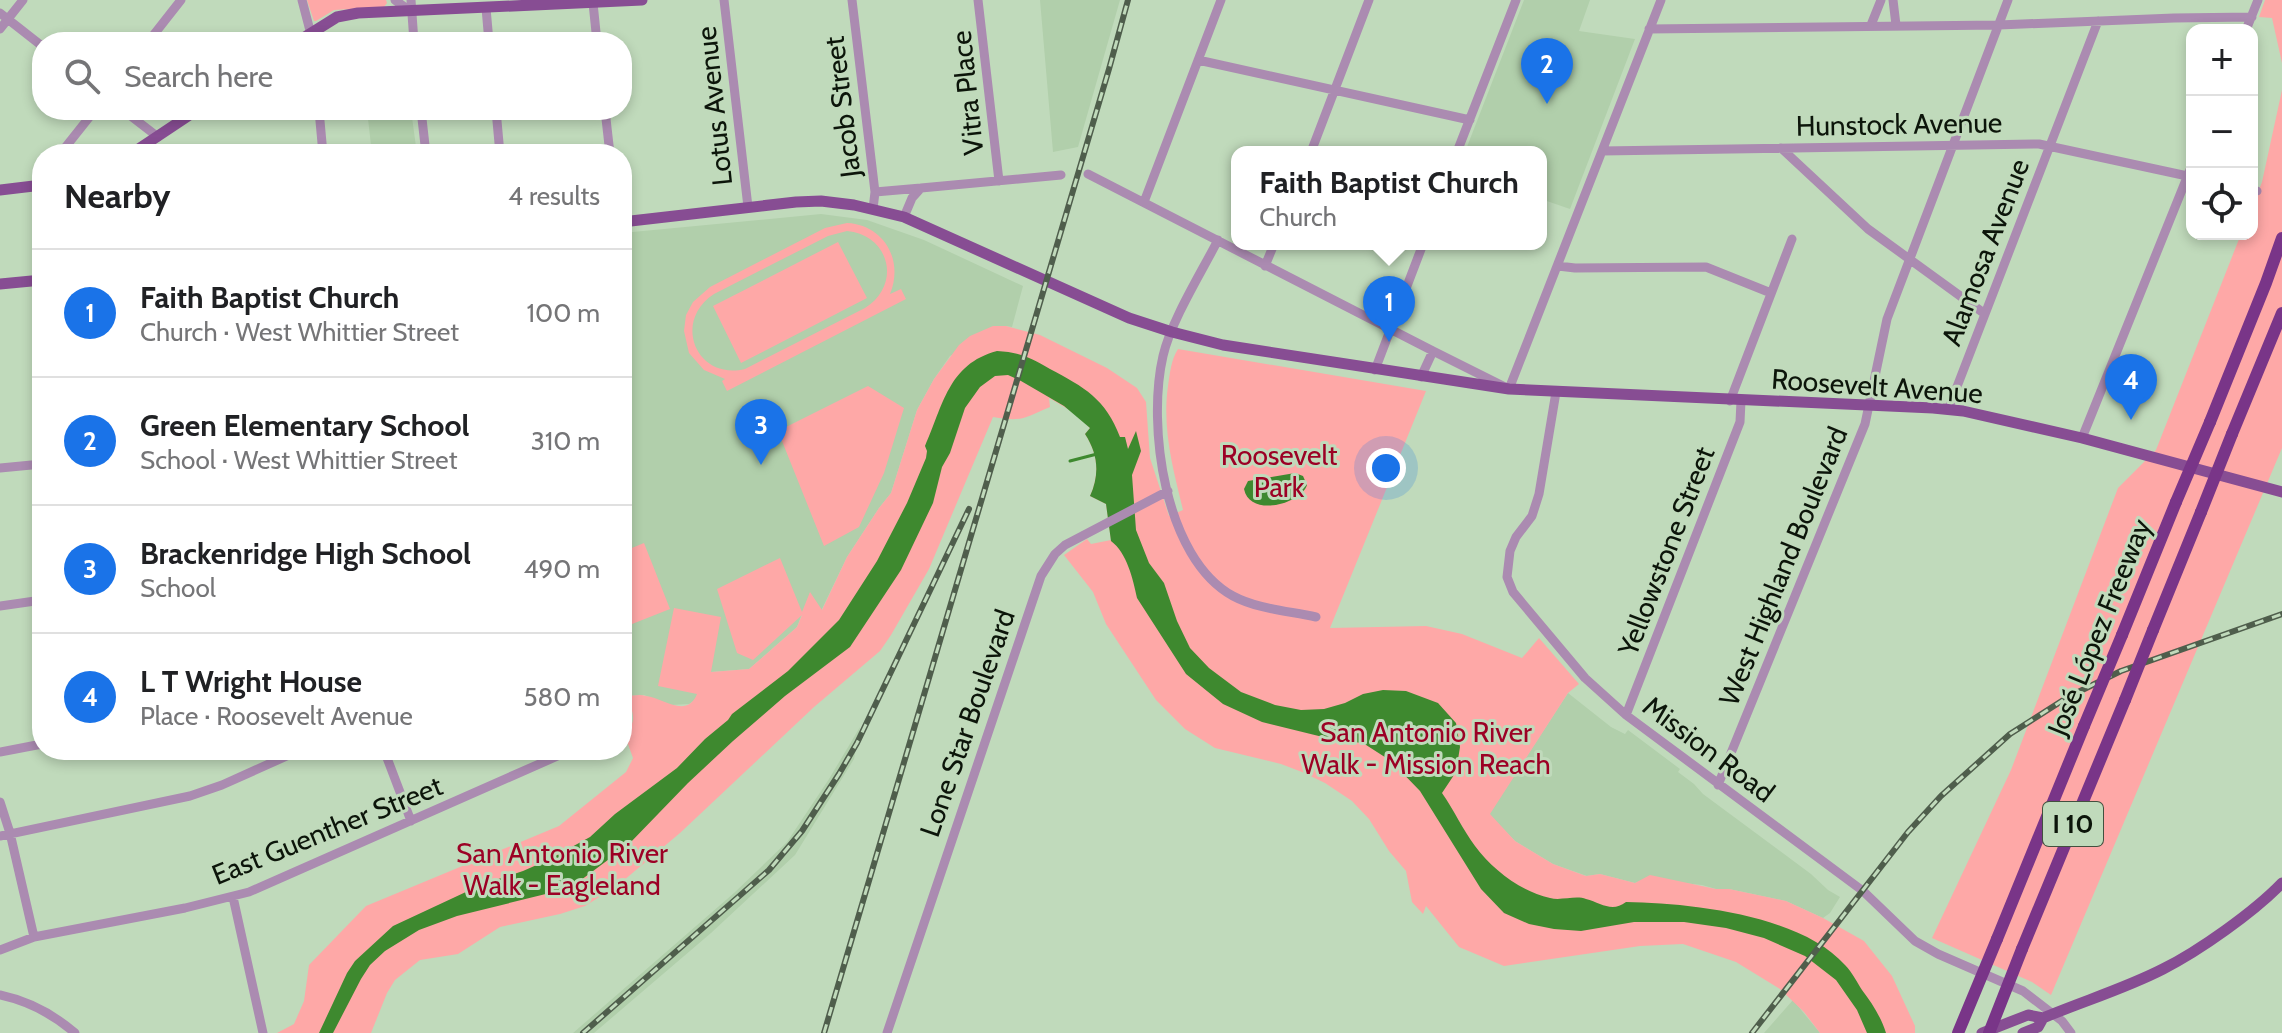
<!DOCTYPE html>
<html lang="en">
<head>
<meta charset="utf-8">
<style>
	:root { --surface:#fff; --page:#f6f6f6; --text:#202124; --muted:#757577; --line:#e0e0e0; --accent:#1a73e8 }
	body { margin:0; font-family:Cabin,sans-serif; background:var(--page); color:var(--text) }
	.controls { position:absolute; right:24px; top:24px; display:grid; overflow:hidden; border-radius:16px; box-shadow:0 4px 12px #0003 }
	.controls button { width:72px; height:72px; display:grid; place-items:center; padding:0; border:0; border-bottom:2px solid var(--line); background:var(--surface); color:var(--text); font:40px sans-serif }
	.you { position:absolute; left:1386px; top:468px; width:28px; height:28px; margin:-20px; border:6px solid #fff; border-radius:50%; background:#1a73e8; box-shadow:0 0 0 12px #1a73e833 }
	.badge { display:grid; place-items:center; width:52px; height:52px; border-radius:50%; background:var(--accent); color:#fff; font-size:26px; font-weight:700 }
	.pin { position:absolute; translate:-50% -66px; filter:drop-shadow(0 2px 4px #0008) }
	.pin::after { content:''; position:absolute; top:42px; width:28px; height:24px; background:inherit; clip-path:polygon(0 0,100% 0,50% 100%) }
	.popup { position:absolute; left:1231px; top:146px; width:316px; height:104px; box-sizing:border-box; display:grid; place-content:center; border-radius:16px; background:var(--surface); filter:drop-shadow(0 2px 6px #0005); font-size:26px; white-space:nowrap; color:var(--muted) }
	.popup b { font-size:30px; color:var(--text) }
	.popup::after { content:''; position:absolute; left:50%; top:100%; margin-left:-16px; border:16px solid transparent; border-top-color:var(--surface) }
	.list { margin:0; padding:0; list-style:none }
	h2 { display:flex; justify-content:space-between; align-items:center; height:104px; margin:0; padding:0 32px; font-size:34px }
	h2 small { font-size:26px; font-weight:400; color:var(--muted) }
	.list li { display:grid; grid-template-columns:52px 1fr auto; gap:24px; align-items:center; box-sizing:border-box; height:128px; padding:0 32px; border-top:2px solid var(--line) }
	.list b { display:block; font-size:30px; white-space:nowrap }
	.list p { margin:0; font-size:26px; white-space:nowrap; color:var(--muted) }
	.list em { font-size:26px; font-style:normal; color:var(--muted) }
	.icon { flex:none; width:44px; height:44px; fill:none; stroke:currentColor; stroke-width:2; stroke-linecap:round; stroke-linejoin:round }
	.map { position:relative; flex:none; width:2282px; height:1033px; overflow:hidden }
	.search { position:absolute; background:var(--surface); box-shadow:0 4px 12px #0003; left:32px; top:32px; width:600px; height:88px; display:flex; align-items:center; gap:20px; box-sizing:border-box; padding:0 28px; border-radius:32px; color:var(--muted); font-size:30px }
	.panel { position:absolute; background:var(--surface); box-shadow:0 4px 12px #0003; left:32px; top:144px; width:600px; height:616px; border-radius:32px }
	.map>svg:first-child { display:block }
	.built { fill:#b1cfab }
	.green { fill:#fea8a7; fill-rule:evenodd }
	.water { fill:#3e892f }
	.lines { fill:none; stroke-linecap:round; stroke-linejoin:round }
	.stream { stroke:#3e892f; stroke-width:3 }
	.minor { stroke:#ab8bb1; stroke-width:9 }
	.major { stroke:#874d93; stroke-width:11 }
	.highway { stroke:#793588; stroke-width:12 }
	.rail-casing { stroke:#4f5e4c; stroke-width:6 }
	.rail { stroke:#c0dabb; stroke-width:3; stroke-dasharray:9; stroke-linecap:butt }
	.highway-bridge { stroke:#793588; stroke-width:12 }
	.labels { text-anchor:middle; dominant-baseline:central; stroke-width:6; stroke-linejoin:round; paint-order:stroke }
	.shield { fill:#c0dabb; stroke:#42503f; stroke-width:2 }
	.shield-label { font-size:26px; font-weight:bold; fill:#0c150a }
	.street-label { font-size:28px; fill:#0c150a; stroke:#c0dabb }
	.park-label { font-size:28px; fill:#9c0125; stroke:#c0dabb }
</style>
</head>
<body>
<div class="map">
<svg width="2282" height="1033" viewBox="0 0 2282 1033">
	<rect width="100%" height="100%" fill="#c0dabb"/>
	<!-- built -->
	<path class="built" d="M1040,0H1120L1078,147L1053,152Z
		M1524,0H1590L1579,31L1635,39L1570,209L1541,199V152H1465Z
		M367,110H411L417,154H372Z
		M821,214L867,220L924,240L1023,286L1012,327L1006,326L950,356L934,379L917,410L891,493L879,508L847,557L821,611L810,593L797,627L749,669L710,672L694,701L689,704L671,705L644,695L627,696L622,684V233Z
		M1568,693L1611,727L1625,734L1628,730L1680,769L1678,772L1694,784L1703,794L1811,874L1828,890L1840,897L1830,913L1823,918L1786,901L1729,889H1716L1702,885L1645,879L1635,883L1600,874L1587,876L1553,864L1515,841L1489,814Z
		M860,727L854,759L795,855L711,933L594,1033H573L734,893L787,842L829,779Z
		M1793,1000L1820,1033H1764Z"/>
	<!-- green -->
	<path class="green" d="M307,0H386L387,3L384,7L334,10L316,21H314Z
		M2265,0H2282V63L2272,18L2259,17Z
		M2282,90V448L2051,995L2032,982L1932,938L2011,770L2118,488L2156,450L2241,234H2252V207L2262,182Z
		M847,223C884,225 904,260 890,294L901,289L906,299L727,391L722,381L725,379L704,370L689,353L684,331L686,315L693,302L710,287L825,228ZM847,231C890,235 902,285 865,308L745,369C696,381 672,321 714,294L828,236Z
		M838,242L867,298L741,363L713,306Z
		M993,326H1006L1040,335L1107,368L1137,388L1146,402L1150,458L1169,516L1183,510C1173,469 1162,429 1168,386C1170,373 1171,360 1178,349L1426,391L1330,628L1426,626L1462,634L1522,658L1539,638L1579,684L1568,693L1490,814L1515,841L1553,864L1586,876L1600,874L1635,883L1650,875L1716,889H1729L1786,901L1823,918L1864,941L1892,976L1915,1026V1033H1820L1804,1012L1780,989L1736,962L1683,944L1640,946L1504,966L1459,947L1426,906L1423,914L1412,902L1406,871L1389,851L1369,819L1352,801L1325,783L1302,772L1281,764L1215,748L1185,729L1156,700L1106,624L1093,592L1064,555L1087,539L1091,544L1111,540L1106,504L1090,496C1100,474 1098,454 1085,434L1090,428L1073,412L1049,398L1050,407C1024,418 1023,422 993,417L929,569L891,635L880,651L814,707L680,833L617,886L585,906L560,914L500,927L458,954L420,960L395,980L387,993L371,1033H277L294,1024L304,1001L309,965L366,906L559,826L626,772L633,758L624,733C639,722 632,711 627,696C633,696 640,694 646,696C663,698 687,719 697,694L658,686L674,608L721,617L711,672L749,669L797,627L802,615L753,660L737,653L717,589L780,558L802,612L810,592L822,610L847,557L879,508L891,493L917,410L934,379L959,345L970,336Z
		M868,386L904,408L884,473L859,527L824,546L778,431Z
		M644,543L670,609L622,628V552Z"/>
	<!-- water -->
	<path class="water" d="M997,351C1020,352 1031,358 1050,369C1084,387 1106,399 1120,437H1125L1128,449L1136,431L1141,451L1132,475L1136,530L1149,563L1164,583L1177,621L1190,648L1209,668L1241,692L1275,705L1301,710L1324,709L1345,703L1363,694L1383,690L1406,691L1438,703L1456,723L1460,747L1456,772L1442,793C1454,810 1463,830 1475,846C1493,870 1520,891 1550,898C1561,901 1576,895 1586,899C1601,903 1612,913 1626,902C1690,903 1801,915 1845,965C1852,972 1857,982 1862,990C1872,1003 1881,1017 1886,1033H1867L1857,1010L1836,980L1805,956L1764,938L1726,928L1684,922H1634L1581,931L1554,929L1529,924L1504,913L1481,889L1420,791L1391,761L1363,743L1335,740L1262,722L1223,704L1186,674L1137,598C1133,579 1127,553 1111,541L1106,504L1090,496C1100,474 1098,454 1085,434L1090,428L1064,406L1021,381L1008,375L995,376L980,387L965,408L950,453L942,467L933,503L901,570L850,647L785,696L733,741L688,783L628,845L581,880L562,890L457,916L419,930L385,951L370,965L361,979L333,1033H319L347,973L355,961L393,926L483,884L523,871L548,860L590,837L615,814L677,768L705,739L728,720L732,714L788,671L839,620L877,561L907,503L926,458L927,451L925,446C943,406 948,364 997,351Z
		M1295,473L1303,476L1307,485C1301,504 1250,518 1244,489L1248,481Z"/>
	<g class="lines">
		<!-- stream -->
		<path class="stream" d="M1070,461L1097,454"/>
		<!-- minor -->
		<path class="minor" d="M302,0L313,42
			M395,0L410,11
			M411,0L414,42
			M724,0L748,207
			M852,0L875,192L873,209
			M978,0L999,181
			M1893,0L1896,25
			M593,3L597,42
			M486,8L489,42
			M0,13L42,46
			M1871,25L1881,0
			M0,29L23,0
			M1649,29L1999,25L2174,18L2252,17
			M2246,30L2258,0
			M148,42L181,0
			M1198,60L1470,120
			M123,110L158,137
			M319,110L323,154
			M421,110L426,154
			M496,110L500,154
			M605,110L610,154
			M1781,148L1868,229L1985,314
			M1602,151L2039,144L2192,177
			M1311,152L1369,0
			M1457,152L1516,0
			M60,154L95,110
			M1088,174L1433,351L1421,377
			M2252,190L2257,191
			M875,192L921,188
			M1144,202L1221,0
			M904,217L912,198L921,188L1061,175
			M1218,240C1201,273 1171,321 1163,356C1147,425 1164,558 1233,596C1257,609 1289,611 1316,617
			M1265,266L1274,244
			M1558,266L1575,268L1706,267L1771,293
			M1433,351L1509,389L1661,0
			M1375,370L1423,244
			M1556,392L1539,494L1532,516L1516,537L1510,551L1507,577L1513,592L1585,678L1626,715L1863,891L1915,941L1938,954L2023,991L2062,1021L2071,1033
			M1730,401L1792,239
			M1948,410L2098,21
			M2082,438L2192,165
			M0,468L42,464
			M0,606L42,600
			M622,712V725
			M1626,715L1740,422L1741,401
			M384,750L411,821
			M0,752L42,744
			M1718,785L1865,424L1887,319L2008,0
			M0,802L10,833L34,937
			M0,836L190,796L222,785L300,750
			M233,897L263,1033
			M0,950L34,937L185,908L249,892L571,750
			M0,995C28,1001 53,1014 75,1033
			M887,1033L1041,576L1055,554L1065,545L1168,491"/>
		<!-- major -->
		<path class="major" d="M297,42L337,17L358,13L642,0
			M131,154L197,110
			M0,190L42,185
			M622,222L796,202L821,201L854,205L904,217L1129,318L1172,332L1223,345L1509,389L1933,408L1963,411L2082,438L2282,492
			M0,284L42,280
			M1982,1033L2028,1015L2043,1018
			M2023,1033L2038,1027L2043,1018C2083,1001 2124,989 2163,969C2199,951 2254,912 2282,883"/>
		<!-- highway -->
		<path class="highway" d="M2210,422L2266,283L2282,238
			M2232,434L2282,313
			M2153,630L2201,512
			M2122,635L2176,502
			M1997,939L2084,726
			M2022,949L2125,700"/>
		<defs>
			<path id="rail" d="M583,1033L769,870L802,831L839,774L857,743L969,509
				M824,1033L1109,69L1128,0
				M1752,1033L1908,832L1941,796L2010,734L2068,697L2121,671L2282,614"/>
		</defs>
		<!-- rail casing -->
		<use href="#rail" class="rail-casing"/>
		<!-- rail -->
		<use href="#rail" class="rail"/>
		<!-- highway-bridge -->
		<path class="highway-bridge" d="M2176,502L2210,422
			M2201,512L2232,434
			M2125,700L2153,630
			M2084,726L2122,635
			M1958,1033L1997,939
			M1989,1033L2022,949"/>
	</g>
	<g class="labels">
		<!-- shield labels -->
		<rect class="shield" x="2043" y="802" width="60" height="44" rx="6"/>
		<g class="shield-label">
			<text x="2073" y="824">I 10</text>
		</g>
		<!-- street labels -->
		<g class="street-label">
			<text transform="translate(967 93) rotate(-96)">Vitra Place</text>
			<text transform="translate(714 106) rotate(-96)">Lotus Avenue</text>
			<text transform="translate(842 107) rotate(-97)">Jacob Street</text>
			<text transform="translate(1899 124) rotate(-1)">Hunstock Avenue</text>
			<text transform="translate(1985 252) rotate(-69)">Alamosa Avenue</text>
			<text transform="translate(1877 386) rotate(4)">Roosevelt Avenue</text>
			<text transform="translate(1666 551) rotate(-69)">Yellowstone Street</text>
			<text transform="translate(1783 566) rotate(-68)">West Highland Boulevard</text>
			<text transform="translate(2099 627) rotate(-68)">José López Freeway</text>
			<text transform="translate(967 723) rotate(-71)">Lone Star Boulevard</text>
			<text transform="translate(1709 749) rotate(37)">Mission Road</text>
			<text transform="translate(327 830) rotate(-22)">East Guenther Street</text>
		</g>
		<!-- park labels -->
		<g class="park-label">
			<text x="1279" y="455">Roosevelt<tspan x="1279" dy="32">Park</tspan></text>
			<text x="1426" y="732">San Antonio River<tspan x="1426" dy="32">Walk - Mission Reach</tspan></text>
			<text x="562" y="853">San Antonio River<tspan x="562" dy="32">Walk - Eagleland</tspan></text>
		</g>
	</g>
</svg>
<div class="controls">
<button>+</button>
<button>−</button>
<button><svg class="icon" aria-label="locate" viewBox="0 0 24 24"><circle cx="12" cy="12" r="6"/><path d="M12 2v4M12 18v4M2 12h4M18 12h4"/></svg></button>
</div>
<div class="you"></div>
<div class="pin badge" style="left:1389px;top:342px">1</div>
<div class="popup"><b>Faith Baptist Church</b>Church</div>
<div class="pin badge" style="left:1547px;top:104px">2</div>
<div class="pin badge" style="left:761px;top:465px">3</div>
<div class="pin badge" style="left:2131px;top:420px">4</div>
<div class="search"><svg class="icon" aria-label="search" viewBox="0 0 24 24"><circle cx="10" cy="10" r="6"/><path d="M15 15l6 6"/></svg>Search here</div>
<section class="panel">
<h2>Nearby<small>4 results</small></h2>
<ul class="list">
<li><span class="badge">1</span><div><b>Faith Baptist Church</b><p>Church · West Whittier Street</p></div><em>100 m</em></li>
<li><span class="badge">2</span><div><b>Green Elementary School</b><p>School · West Whittier Street</p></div><em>310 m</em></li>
<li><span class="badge">3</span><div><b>Brackenridge High School</b><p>School</p></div><em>490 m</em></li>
<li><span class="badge">4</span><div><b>L T Wright House</b><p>Place · Roosevelt Avenue</p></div><em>580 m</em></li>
</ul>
</section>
</div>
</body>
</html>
